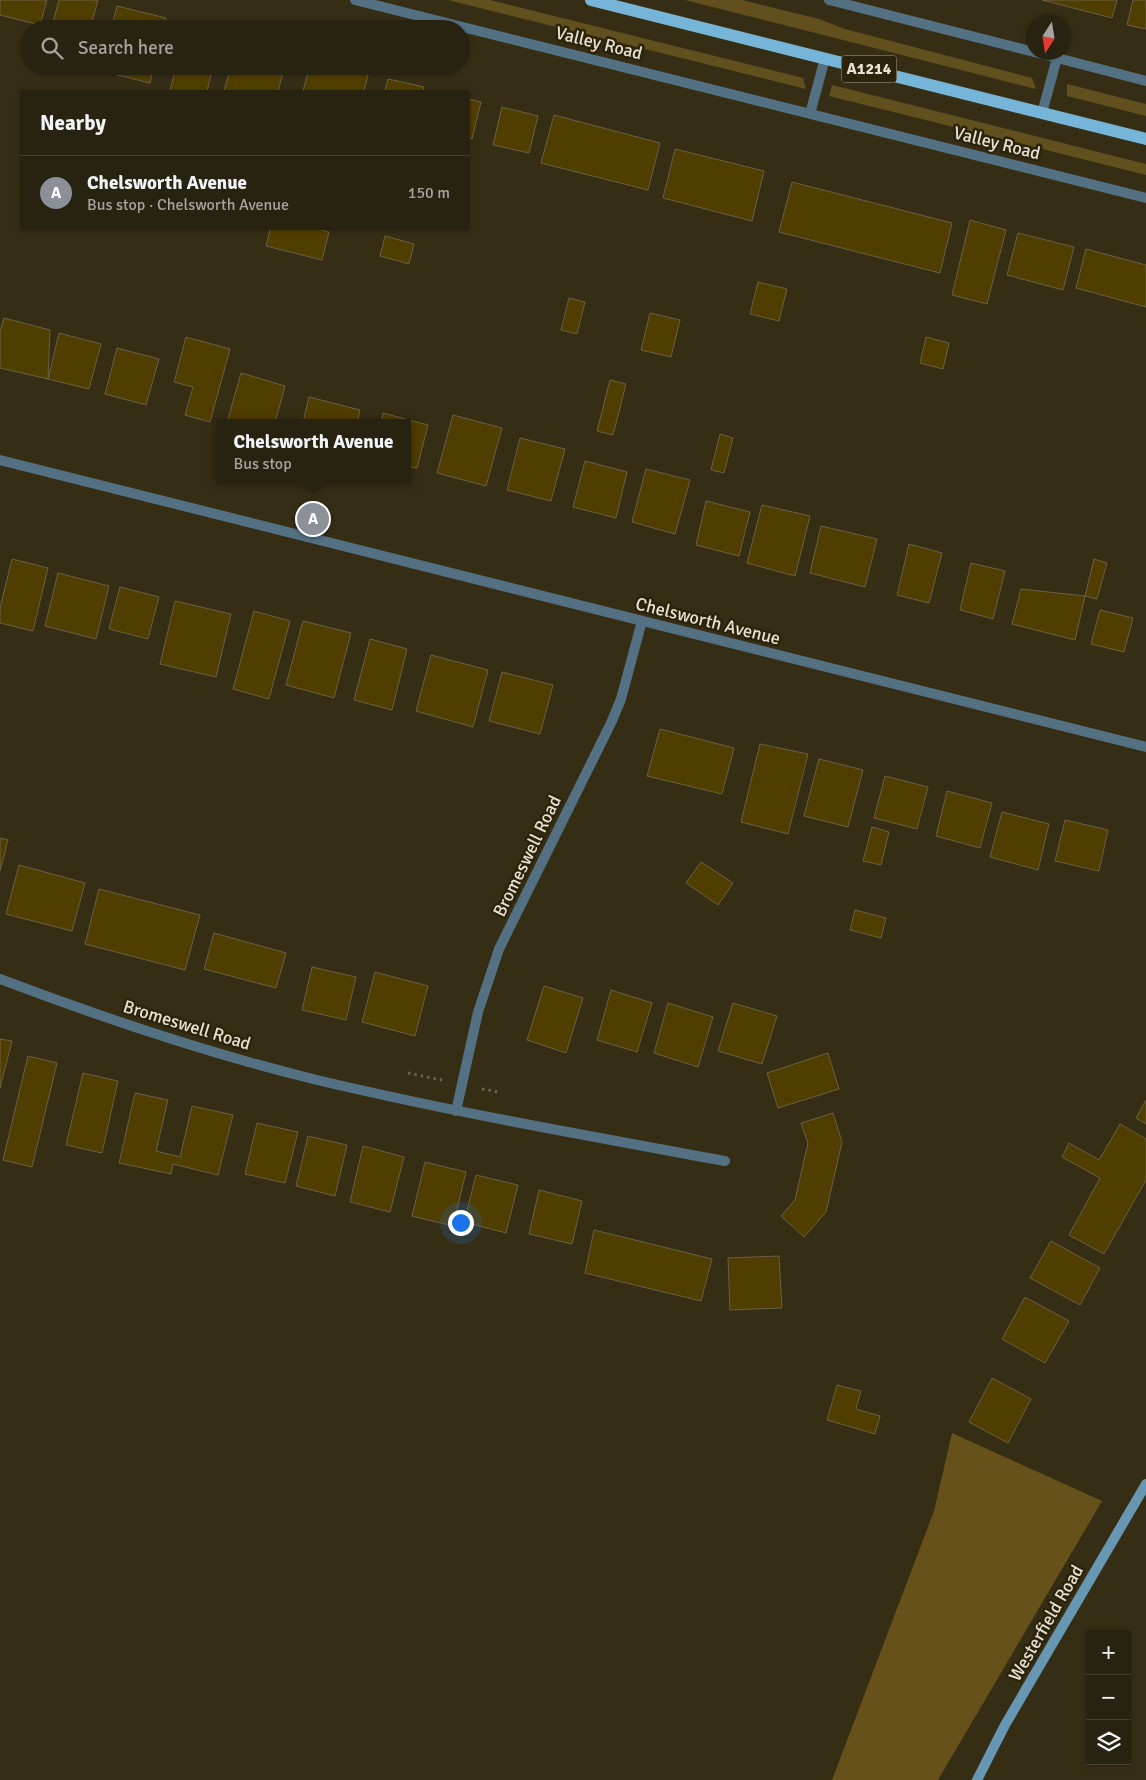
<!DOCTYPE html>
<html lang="en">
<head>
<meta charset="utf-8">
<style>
	:root { --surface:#282210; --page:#342f1e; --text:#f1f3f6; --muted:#a5a49f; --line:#443f30; --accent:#8c9099 }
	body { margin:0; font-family:Signika,sans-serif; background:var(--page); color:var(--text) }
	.controls { position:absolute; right:15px; bottom:15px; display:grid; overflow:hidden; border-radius:0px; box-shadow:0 1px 4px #0004 }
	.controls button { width:45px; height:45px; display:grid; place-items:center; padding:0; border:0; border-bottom:1px solid var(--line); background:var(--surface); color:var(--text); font:25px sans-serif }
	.compass { position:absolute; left:1026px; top:15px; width:45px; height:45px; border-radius:50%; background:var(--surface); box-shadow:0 1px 4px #0004; rotate:192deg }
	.you { position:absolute; left:460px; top:1222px; width:18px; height:18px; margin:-12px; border:4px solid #fff; border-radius:50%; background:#1a73e8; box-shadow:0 0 0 8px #1a73e833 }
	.badge { display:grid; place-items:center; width:32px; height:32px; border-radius:50%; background:var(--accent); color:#fff; font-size:16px; font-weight:700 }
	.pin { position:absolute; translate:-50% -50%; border:2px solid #fff; box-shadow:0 1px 5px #0006 }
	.popup { position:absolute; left:216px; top:419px; width:195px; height:65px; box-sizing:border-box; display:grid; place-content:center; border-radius:0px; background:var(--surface); filter:drop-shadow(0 1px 4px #0005); font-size:16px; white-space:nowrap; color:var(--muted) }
	.popup b { font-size:19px; color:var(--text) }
	.popup::after { content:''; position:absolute; left:50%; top:100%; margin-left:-10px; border:10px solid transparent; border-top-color:var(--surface) }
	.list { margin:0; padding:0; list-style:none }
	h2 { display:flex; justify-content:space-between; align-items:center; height:65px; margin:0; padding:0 20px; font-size:21px }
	h2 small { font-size:16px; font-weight:400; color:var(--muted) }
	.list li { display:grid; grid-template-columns:32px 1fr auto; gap:15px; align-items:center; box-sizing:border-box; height:75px; padding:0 20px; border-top:1px solid var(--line) }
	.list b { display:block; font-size:19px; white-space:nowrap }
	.list p { margin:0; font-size:16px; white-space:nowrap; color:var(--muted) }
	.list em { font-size:16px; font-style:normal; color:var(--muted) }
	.icon { flex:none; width:28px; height:28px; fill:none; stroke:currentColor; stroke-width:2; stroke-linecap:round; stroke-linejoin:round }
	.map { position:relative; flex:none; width:1146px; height:1780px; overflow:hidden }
	.search { position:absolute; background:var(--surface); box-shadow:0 1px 4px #0004; left:20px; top:20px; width:450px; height:55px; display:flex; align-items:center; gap:12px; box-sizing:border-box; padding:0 18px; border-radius:28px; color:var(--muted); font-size:19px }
	.panel { position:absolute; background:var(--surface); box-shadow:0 1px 4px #0004; left:20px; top:90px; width:450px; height:140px; border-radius:0px }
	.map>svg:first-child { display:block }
	.green { fill:#614f1e }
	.forest { fill:#655119 }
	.building { fill:#503d00; stroke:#6a6048 }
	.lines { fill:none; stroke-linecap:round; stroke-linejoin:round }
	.path { stroke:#6b634e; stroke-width:3; stroke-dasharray:2.5 4; stroke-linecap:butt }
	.minor { stroke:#547183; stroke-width:10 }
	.secondary { stroke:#6897b3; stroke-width:10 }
	.primary { stroke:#77b5d8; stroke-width:12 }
	.labels { text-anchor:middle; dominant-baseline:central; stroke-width:5; stroke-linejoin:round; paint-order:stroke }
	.shield { fill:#2c230b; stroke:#afa897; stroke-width:1 }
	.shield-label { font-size:16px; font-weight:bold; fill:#e7e1d3 }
	.street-label { font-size:18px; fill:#e7e1d3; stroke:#2c230b }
</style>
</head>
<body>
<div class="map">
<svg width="1146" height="1780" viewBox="0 0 1146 1780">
	<rect width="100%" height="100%" fill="#362d15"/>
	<!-- green -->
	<path class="green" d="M448,0H490L803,78L806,89Z
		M685,0H742L819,19L845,29L1032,78L1036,89Z
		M1067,84L1146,104V116L1067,96Z
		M832,85L1146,164V175L829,96Z"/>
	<!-- forest -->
	<path class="forest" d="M952,1433L1102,1501L938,1780H832L934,1511Z"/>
	<!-- building -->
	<path class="building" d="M0,0H47L40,25L0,15Z
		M59,0H98L90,29H81L53,22Z
		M1042,0H1117L1112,18Z
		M1133,0H1146V29L1127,25Z
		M117,6L166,18L163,29H111Z
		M102,66H154L150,83L101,71Z
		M176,66H213L207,91H170Z
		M231,66H285L278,91H224Z
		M310,66H335L368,75L364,91H303Z
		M388,79L424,87L423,91H385Z
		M469,99L481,102L472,139L469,138Z
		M502,107L538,116L529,153L493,145Z
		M554,115L660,143L648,190L541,163Z
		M675,149L764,171L752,221L663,198Z
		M792,182L952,223L940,273L779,232Z
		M970,220L1006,230L987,304L952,295Z
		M270,229H318L329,232L322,260L266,246Z
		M1018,233L1074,247L1063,290L1007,275Z
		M385,236L414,244L409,264L380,256Z
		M1086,249L1146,265V307L1076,288Z
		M758,282L787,289L779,321L750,314Z
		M569,298L585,302L577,334L561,330Z
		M650,313L680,320L671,357L641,350Z
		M4,318L50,330L48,379L0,368V332Z
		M59,333L101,344L89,389L48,379Z
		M186,337L230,349L210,422L185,415L193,387L174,382Z
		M926,337L949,343L943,369L920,363Z
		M117,348L159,359L146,405L105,394Z
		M241,373L285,386L275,423H242L228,419Z
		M610,380L626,384L613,435L597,431Z
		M309,397L360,410L357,423H303Z
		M383,413L428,425L417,468L407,466V423H381Z
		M453,415L502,428L486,486L437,473Z
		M720,434L733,438L724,473L711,470Z
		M520,438L565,449L551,501L507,490Z
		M585,461L627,472L616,518L573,507Z
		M646,469L690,480L675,534L632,522Z
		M706,501L750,512L739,556L696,545Z
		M762,505L810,516L795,576L747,563Z
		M821,526L877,539L865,587L810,573Z
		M909,544L942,553L929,603L897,595Z
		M12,559L48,568L33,631L0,623V608Z
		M1094,559L1107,563L1097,599L1085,596Z
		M971,563L1005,571L993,619L960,610Z
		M58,573L109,586L96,639L45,626Z
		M120,587L159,597L148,639L109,629Z
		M1021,589L1085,596L1075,640L1012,624Z
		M175,601L231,614L216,677L160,664Z
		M1100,610L1133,618L1124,652L1091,644Z
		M254,611L290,621L269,699L233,689Z
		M303,621L351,633L334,698L286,685Z
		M370,639L407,649L392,710L354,700Z
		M431,655L488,670L473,727L416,711Z
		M502,672L553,685L540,734L489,721Z
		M660,729L734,748L722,794L647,776Z
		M760,744L808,754L788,834L741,822Z
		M819,759L863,770L848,827L804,816Z
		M885,776L928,787L917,829L874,818Z
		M947,791L992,803L980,848L936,836Z
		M1002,812L1049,824L1038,870L990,857Z
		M1065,820L1108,830L1099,871L1055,861Z
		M872,827L889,832L881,865L863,861Z
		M0,838L8,840L0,871Z
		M701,862L733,883L718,905L686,883Z
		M19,865L85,883L72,931L6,914Z
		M99,889L200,915L185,970L85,944Z
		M855,910L886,918L881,938L850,930Z
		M214,933L286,953L276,988L204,969Z
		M312,967L356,977L346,1020L302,1010Z
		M375,972L428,986L415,1036L362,1022Z
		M544,986L583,998L566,1053L527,1040Z
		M611,990L652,1003L637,1052L597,1040Z
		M668,1003L713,1017L698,1067L654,1053Z
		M733,1003L777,1016L762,1064L718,1051Z
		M0,1039L12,1041L0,1088Z
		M828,1053L839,1089L778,1108L767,1073Z
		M28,1056L57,1063L32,1167L3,1160Z
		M83,1073L118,1081L102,1153L66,1145Z
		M135,1093L168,1100L156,1151L180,1157L192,1106L233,1115L218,1175L173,1164L171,1174L119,1163Z
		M1146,1100V1124L1136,1118Z
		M833,1113L842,1142L826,1212L804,1237L781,1216L795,1200L808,1143L801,1123Z
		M257,1123L298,1132L285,1183L245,1174Z
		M1120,1124L1146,1139V1180L1104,1254L1069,1235L1100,1178L1062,1157L1069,1143L1099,1160Z
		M308,1136L347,1145L335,1196L296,1186Z
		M363,1146L404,1157L390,1212L350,1202Z
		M425,1162L466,1172L453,1226L412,1216Z
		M476,1175L518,1185L506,1233L464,1222Z
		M539,1190L582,1201L572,1244L529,1234Z
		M594,1230L712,1259L701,1301L585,1273Z
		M1051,1241L1100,1268L1080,1305L1030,1278Z
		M779,1256L782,1308L730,1310L728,1258Z
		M1025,1297L1069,1321L1045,1363L1002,1339Z
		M992,1378L1031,1399L1008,1443L969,1422Z
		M837,1385L861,1391L856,1409L880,1416L875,1434L827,1420Z"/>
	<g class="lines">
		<!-- path -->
		<path class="path" d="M408,1073L442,1080
			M482,1089L499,1092"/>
		<!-- minor -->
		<path class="minor" d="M355,0L1146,198
			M829,0L1034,52
			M1034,52L1146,81
			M1042,113L1057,58
			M810,114L825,58
			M0,460L1146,747
			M0,979C103,1018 210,1054 317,1080C452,1112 589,1136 725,1161
			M456,1111L478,1012L499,949L611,723L621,699L642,621"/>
		<!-- secondary -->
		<path class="secondary" d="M977,1780L1005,1725L1146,1484"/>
		<!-- primary -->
		<path class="primary" d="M591,0L1146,139"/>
	</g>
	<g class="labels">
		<!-- shield labels -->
		<rect class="shield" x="841.5" y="55.5" width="55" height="27" rx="4"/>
		<g class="shield-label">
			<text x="869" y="69">A1214</text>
		</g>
		<!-- street labels -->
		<g class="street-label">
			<text transform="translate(599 43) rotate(14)">Valley Road</text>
			<text transform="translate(997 143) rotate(14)">Valley Road</text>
			<text transform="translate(708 621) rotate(14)">Chelsworth Avenue</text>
			<text transform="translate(527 856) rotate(-64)">Bromeswell Road</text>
			<text transform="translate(187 1025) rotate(17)">Bromeswell Road</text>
			<text transform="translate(1046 1623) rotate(-60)">Westerfield Road</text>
		</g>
	</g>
</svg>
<div class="controls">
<button>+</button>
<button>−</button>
<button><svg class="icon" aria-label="layers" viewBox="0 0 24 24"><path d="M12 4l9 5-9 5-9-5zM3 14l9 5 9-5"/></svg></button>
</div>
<svg class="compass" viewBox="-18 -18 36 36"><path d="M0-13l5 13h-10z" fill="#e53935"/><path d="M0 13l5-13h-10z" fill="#a5a49f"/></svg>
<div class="you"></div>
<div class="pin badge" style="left:313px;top:519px">A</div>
<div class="popup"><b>Chelsworth Avenue</b>Bus stop</div>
<div class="search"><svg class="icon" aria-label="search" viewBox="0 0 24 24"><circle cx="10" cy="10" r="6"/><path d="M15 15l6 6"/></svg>Search here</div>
<section class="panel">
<h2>Nearby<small></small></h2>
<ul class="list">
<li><span class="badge">A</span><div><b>Chelsworth Avenue</b><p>Bus stop · Chelsworth Avenue</p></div><em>150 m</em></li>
</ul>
</section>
</div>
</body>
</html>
